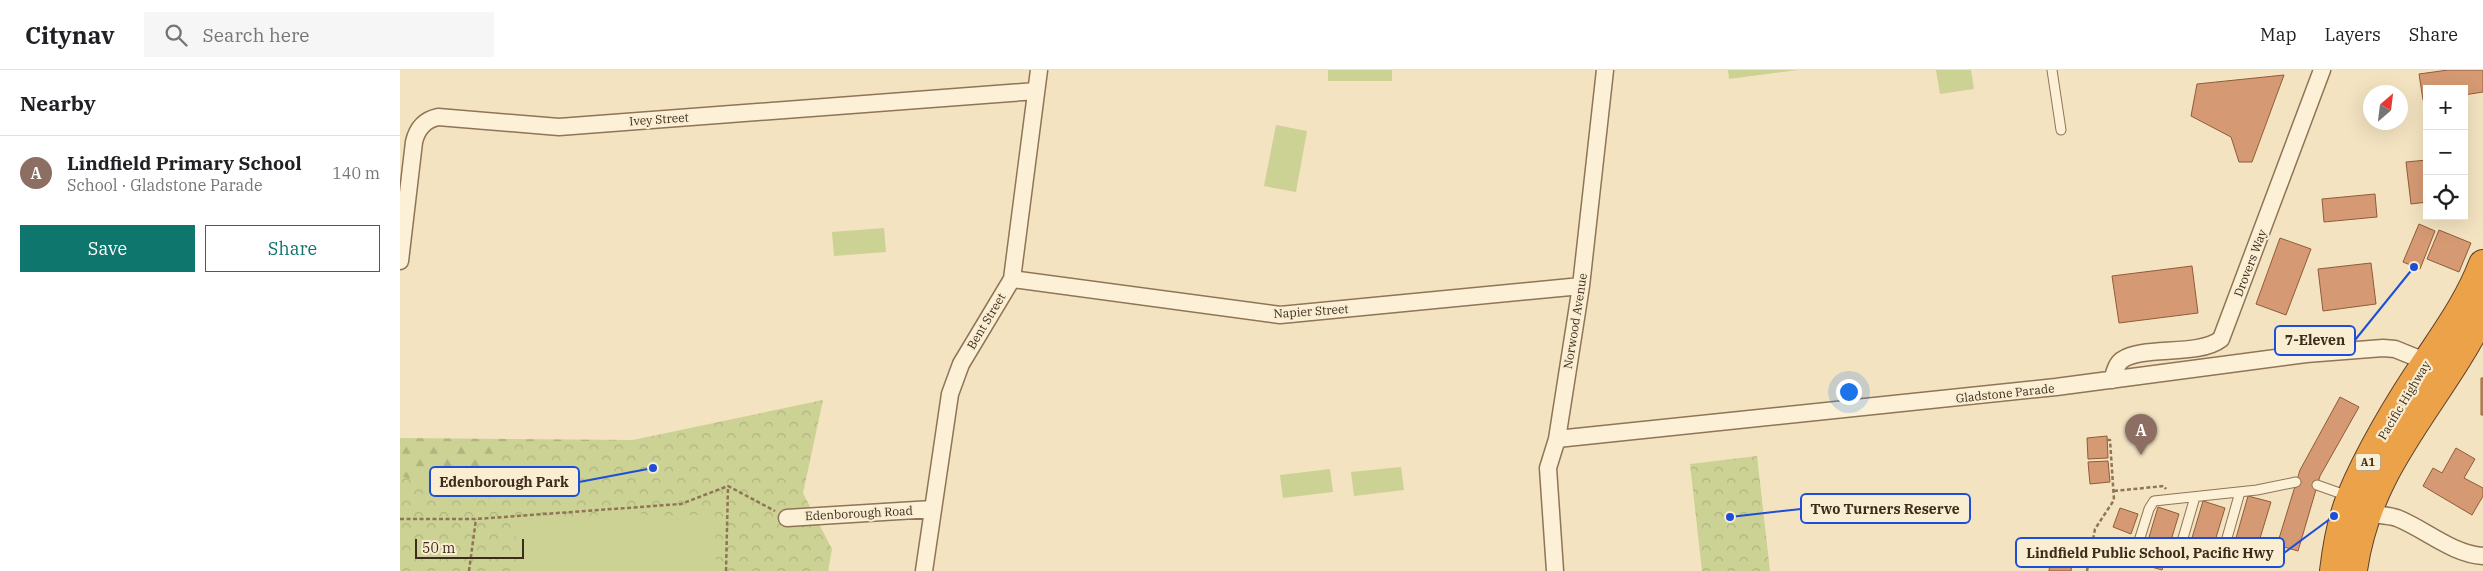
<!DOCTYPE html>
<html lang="en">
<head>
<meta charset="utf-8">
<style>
	:root { --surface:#fff; --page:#f6f6f6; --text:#202124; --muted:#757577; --line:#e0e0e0; --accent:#0f766e }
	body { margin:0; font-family:"IBM Plex Serif",serif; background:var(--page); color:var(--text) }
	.controls { position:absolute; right:15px; top:15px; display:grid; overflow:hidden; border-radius:0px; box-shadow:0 5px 20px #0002 }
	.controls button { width:45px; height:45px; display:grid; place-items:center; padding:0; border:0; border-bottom:1px solid var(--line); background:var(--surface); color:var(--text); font:25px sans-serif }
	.compass { position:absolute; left:1963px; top:15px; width:45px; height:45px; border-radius:50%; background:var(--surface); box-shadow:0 5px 20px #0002; rotate:28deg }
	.scale { position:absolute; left:15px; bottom:12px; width:109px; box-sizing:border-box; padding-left:5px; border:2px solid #3d2c1c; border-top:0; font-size:14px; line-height:18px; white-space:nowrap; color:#3d2c1c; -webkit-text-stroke:4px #f9edd2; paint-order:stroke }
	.you { position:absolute; left:1448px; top:321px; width:18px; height:18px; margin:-12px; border:4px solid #fff; border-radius:50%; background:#1a73e8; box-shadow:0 0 0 8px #1a73e833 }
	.badge { display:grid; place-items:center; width:32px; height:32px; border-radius:50%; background:var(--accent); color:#fff; font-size:16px; font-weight:700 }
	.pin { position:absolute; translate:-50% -41px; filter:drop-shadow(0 1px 2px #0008) }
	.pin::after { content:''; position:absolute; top:26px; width:18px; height:15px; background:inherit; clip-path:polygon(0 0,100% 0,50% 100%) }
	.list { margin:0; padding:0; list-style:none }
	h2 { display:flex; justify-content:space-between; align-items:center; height:65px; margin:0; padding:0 20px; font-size:21px }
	h2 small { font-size:16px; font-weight:400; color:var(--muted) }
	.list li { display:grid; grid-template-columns:32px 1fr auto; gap:15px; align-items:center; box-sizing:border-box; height:75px; padding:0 20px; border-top:1px solid var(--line) }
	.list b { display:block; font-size:19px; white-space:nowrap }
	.list p { margin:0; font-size:16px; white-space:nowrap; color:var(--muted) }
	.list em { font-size:16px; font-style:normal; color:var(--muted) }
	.actions { display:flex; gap:10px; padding:15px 20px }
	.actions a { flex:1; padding:11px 0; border:1px solid var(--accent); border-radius:0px; text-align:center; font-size:18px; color:var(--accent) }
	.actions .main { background:var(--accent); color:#fff }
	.icon { flex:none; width:28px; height:28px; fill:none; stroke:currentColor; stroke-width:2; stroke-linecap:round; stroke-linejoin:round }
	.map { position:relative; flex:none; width:2083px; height:501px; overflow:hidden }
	header { display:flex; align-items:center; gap:30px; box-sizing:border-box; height:70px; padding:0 25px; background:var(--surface); border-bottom:1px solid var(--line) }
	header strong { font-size:24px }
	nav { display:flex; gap:28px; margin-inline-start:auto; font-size:18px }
	.search { width:350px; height:45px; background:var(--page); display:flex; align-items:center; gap:12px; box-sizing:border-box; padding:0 18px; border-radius:0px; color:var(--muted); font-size:19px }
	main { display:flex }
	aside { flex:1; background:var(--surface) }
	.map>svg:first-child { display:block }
	.forest { fill:url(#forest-firs) }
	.park { fill:url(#park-crowns) }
	.garden { fill:#ccd294 }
	.building { fill:#d59a73; stroke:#915b39 }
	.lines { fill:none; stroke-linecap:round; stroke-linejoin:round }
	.lane-casing { stroke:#8f7456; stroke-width:11 }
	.street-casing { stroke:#8f7456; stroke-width:19 }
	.highway-casing { stroke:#5c412b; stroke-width:30 }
	.path { stroke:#8f7456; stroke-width:2.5; stroke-dasharray:4 2.5; stroke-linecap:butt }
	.lane { stroke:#fcf0d6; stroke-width:9 }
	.street { stroke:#fcf0d6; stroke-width:16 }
	.highway { stroke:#eba249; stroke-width:28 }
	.labels { text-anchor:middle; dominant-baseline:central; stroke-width:4.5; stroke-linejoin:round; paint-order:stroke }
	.shield { fill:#f9edd2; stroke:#756653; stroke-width:1 }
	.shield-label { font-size:11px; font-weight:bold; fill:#3d2c1c }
	.street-label { font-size:12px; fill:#3d2c1c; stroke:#f9edd2 }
	.leader { fill:none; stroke:#1d4ed8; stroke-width:2 }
	.callout-dot { fill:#1d4ed8; stroke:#f9edd2; stroke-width:2 }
	.callout { fill:#f9edd2; stroke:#1d4ed8; stroke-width:2 }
	.callout-label { font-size:14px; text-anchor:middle; font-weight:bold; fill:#3d2c1c }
</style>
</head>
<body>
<header>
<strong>Citynav</strong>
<div class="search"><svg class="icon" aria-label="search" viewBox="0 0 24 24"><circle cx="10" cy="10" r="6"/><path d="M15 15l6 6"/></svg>Search here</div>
<nav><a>Map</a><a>Layers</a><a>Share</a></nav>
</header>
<main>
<aside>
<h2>Nearby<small></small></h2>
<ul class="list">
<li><span class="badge" style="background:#8d6e63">A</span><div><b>Lindfield Primary School</b><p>School · Gladstone Parade</p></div><em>140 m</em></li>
</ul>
<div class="actions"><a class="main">Save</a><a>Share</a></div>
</aside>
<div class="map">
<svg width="2083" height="501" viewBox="0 0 2083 501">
	<defs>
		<pattern id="forest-firs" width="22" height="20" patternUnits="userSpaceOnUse" patternTransform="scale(1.25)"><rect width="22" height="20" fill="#ccd294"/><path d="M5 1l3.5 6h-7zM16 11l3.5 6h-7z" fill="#b0b47f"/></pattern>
		<pattern id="park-crowns" width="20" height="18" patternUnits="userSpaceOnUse" patternTransform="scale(1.25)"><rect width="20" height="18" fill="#ccd294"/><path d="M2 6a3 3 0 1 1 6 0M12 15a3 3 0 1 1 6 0" fill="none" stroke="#b0b47f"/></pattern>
	</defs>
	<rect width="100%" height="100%" fill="#f3e3c1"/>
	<!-- forest -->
	<path class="forest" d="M387,350L0,501V368L233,370Z"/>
	<!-- park -->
	<path class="park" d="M423,330L403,423L432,479L428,501H0V406L90,428L102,373L233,370Z
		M1357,386L1370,501H1302L1290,394Z"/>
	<!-- garden -->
	<path class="garden" d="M928,0H992V11H928Z
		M1328,0H1398L1329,9Z
		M1536,0H1571L1574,19L1540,24Z
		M876,55L907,61L896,122L864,116Z
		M484,158L486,182L434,186L432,162Z
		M1001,397L1004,420L954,426L951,402Z
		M930,399L933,422L883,428L880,405Z
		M214,440H227L251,446L315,444L316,501H117L115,449L191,447Z"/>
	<!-- building -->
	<path class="building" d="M2048,0H2083V22L2064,25V19H2027V29L2023,30L2019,4Z
		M1884,5L1852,92H1839L1831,67L1791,46L1797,14Z
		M2027,90V132L2011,134L2006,92Z
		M1975,124L1977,147L1924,152L1922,129Z
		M2019,154L2035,161L2020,199L2003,192Z
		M2039,160L2071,173L2059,202L2027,189Z
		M1880,168L1911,179L1886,245L1856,234Z
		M1971,193L1976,234L1923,241L1918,199Z
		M1792,196L1798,243L1719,253L1712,206Z
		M2081,308H2083V345H2081Z
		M1940,327L1959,337L1920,406L1898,481L1877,475L1900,400Z
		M1707,366L1708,388L1688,389L1687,368Z
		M2056,378L2075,389L2064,408L2083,418V426L2072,445L2023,416L2033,398L2042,403Z
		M1708,391L1710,412L1690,414L1688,392Z
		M1848,426L1871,432L1854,488L1832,482Z
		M1803,431L1825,438L1808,494L1786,488Z
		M1758,437L1779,444L1762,500L1741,494Z
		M1720,438L1738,444L1731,464L1713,457Z
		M1653,469L1675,472L1671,501H1649Z"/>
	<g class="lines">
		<defs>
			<path id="lane" d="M1652,0L1661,60
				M1917,415L1948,426
				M1827,468L1840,422
				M1781,475L1795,427
				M1734,487L1749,439L1754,431L1857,420L1896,412"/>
			<path id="street" d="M0,191L14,72C17,59 24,50 38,47L159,57L636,21
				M612,209L880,245L1181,216
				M1712,310C1714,304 1716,294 1722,290C1743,275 1798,287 1821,269L1922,0
				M1157,369L1656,317L1906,284L1983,278L1995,279L2032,294
				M1966,443C1976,445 1988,445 1997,448C2025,459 2052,484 2083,486
				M387,448L532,439
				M524,501L550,324L561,294L612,209L639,0
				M1155,501L1148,398L1157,369L1181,216L1205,0"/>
			<path id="highway" d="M1953,500C1968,393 2039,333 2083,242
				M1934,501C1937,476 1941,450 1951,427C1968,385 2000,331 2026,293C2047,261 2069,231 2083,194"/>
		</defs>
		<!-- lane casing -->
		<use href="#lane" class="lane-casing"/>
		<!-- street casing -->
		<use href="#street" class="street-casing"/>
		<!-- highway casing -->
		<use href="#highway" class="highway-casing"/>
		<!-- path -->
		<path class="path" d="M1714,421L1764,416L1766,419
			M0,449H76L281,434L328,416L375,441
			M69,501L76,449
			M326,501L328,416
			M1687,501L1695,459L1714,430L1710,370H1707"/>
		<!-- lane -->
		<use href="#lane" class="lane"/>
		<!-- street -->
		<use href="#street" class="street"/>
		<!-- highway -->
		<use href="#highway" class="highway"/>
	</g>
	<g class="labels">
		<!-- shield labels -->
		<rect class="shield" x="1955.5" y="383.5" width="25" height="17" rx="4"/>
		<g class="shield-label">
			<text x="1968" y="392">A1</text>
		</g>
		<!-- street labels -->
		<g class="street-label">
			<text transform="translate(259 49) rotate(-4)">Ivey Street</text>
			<text transform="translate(1850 193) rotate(-69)">Drovers Way</text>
			<text transform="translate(911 241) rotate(-4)">Napier Street</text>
			<text transform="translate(586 251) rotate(-59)">Bent Street</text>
			<text transform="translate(1175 251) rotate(-81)">Norwood Avenue</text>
			<text transform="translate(1605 323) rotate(-6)">Gladstone Parade</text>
			<text transform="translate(2004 330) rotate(-59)">Pacific Highway</text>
			<text transform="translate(459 443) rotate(-3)">Edenborough Road</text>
		</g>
	</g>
	<!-- callouts -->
	<path class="leader" d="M2014 197L1955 270M253 398L179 412M1330 447L1401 439M1934 446L1884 483"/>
	<g class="callout-dot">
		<circle cx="2014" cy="197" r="5"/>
		<circle cx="253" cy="398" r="5"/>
		<circle cx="1330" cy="447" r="5"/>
		<circle cx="1934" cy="446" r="5"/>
	</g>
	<g class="callout">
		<rect x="1875" y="256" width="80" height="29" rx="5"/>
		<rect x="30" y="397" width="149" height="29" rx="5"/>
		<rect x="1401" y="424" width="169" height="29" rx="5"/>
		<rect x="1616" y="468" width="268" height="29" rx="5"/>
	</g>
	<g class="callout-label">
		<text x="1915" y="275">7-Eleven</text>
		<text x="104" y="417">Edenborough Park</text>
		<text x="1485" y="444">Two Turners Reserve</text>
		<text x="1750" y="488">Lindfield Public School, Pacific Hwy</text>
	</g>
</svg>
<div class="controls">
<button>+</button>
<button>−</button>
<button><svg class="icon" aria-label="locate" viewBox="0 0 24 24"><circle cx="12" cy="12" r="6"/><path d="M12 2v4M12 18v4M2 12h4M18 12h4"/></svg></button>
</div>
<svg class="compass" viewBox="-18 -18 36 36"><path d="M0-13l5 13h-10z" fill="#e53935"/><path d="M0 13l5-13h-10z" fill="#757577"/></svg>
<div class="scale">50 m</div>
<div class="you"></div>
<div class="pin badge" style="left:1741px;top:385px;background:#8d6e63">A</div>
</div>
</main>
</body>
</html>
